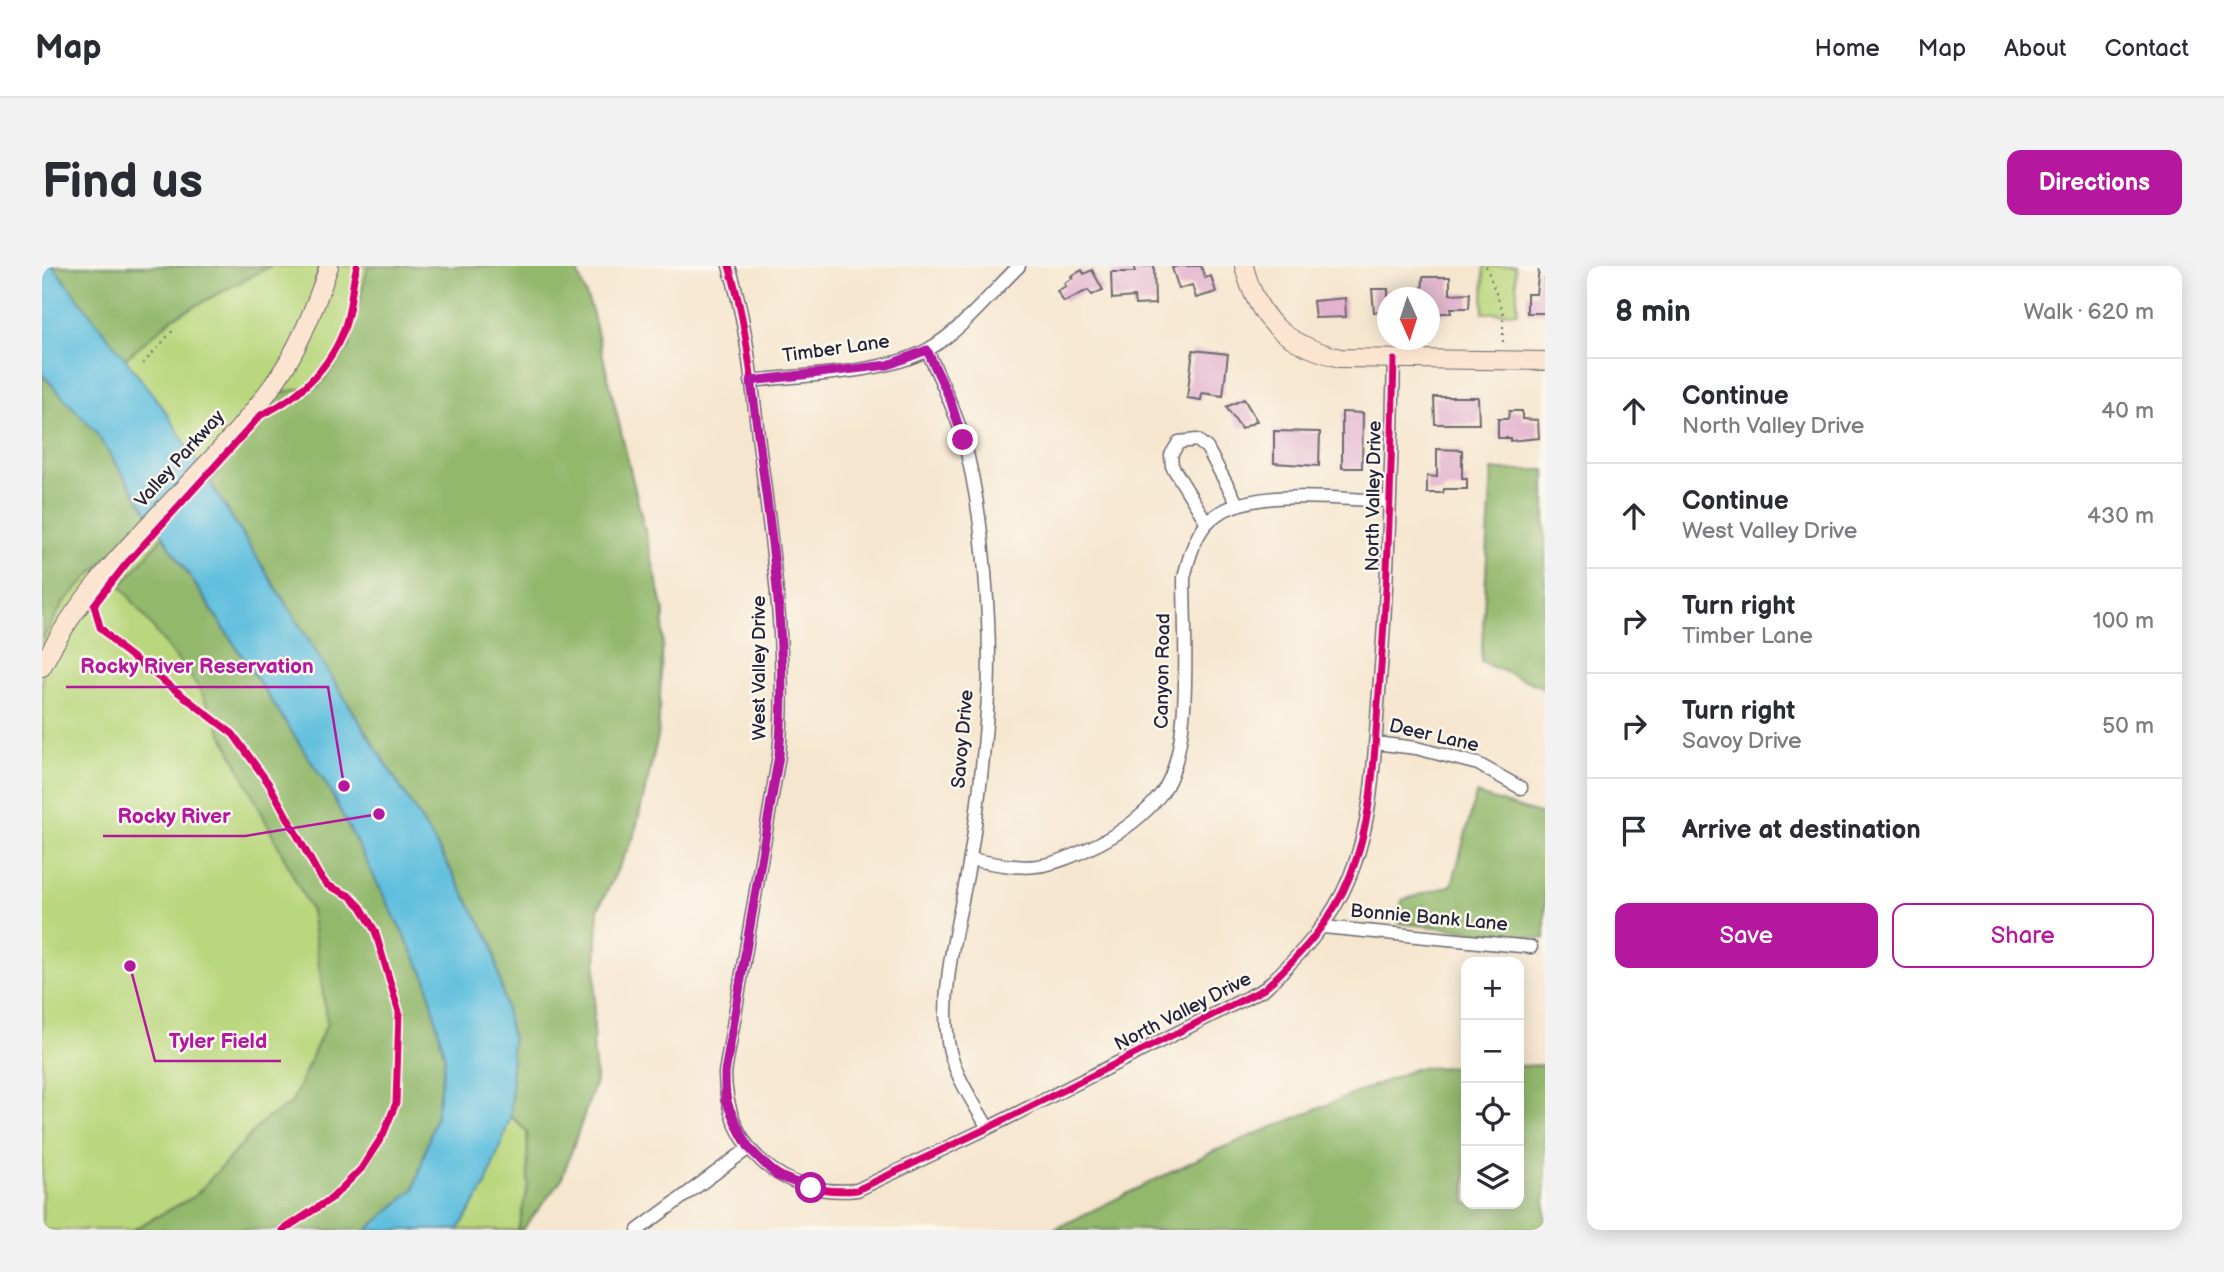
<!DOCTYPE html>
<html lang="en">
<head>
<meta charset="utf-8">
<style>
	:root { --surface:#fff; --page:#f2f2f3; --text:#2b2b33; --muted:#7c7c81; --line:#e1e1e2; --accent:#b5179e }
	body { margin:0; font-family:"Balsamiq Sans",sans-serif; background:var(--page); color:var(--text) }
	.controls { position:absolute; right:21px; bottom:21px; display:grid; overflow:hidden; border-radius:14px; box-shadow:0 4px 18px #0003 }
	.controls button { width:63px; height:63px; display:grid; place-items:center; padding:0; border:0; border-bottom:2px solid var(--line); background:var(--surface); color:var(--text); font:35px sans-serif }
	.compass { position:absolute; left:1335px; top:21px; width:63px; height:63px; border-radius:50%; background:var(--surface); box-shadow:0 4px 18px #0003; rotate:177deg }
	.stop { position:absolute; width:21px; height:21px; margin:-16px; border:5px solid #b5179e; border-radius:50%; background:#fff }
	.stop.end { background:#b5179e; border-color:#fff; box-shadow:0 2px 7px #0008 }
	.list { margin:0; padding:0; list-style:none }
	h2 { display:flex; justify-content:space-between; align-items:center; height:91px; margin:0; padding:0 28px; font-size:30px }
	h2 small { font-size:23px; font-weight:400; color:var(--muted) }
	.list li { display:grid; grid-template-columns:46px 1fr auto; gap:21px; align-items:center; box-sizing:border-box; height:105px; padding:0 28px; border-top:2px solid var(--line) }
	.list b { display:block; font-size:26px; white-space:nowrap }
	.list p { margin:0; font-size:23px; white-space:nowrap; color:var(--muted) }
	.list em { font-size:23px; font-style:normal; color:var(--muted) }
	.actions { display:flex; gap:14px; padding:21px 28px }
	.actions a { flex:1; padding:16px 0; border:2px solid var(--accent); border-radius:14px; text-align:center; font-size:24px; color:var(--accent) }
	.actions .main { background:var(--accent); color:#fff }
	.icon { flex:none; width:38px; height:38px; fill:none; stroke:currentColor; stroke-width:2; stroke-linecap:round; stroke-linejoin:round }
	.map { position:relative; flex:none; width:1503px; height:964px; overflow:hidden; border-radius:14px }
	header { display:flex; align-items:center; gap:42px; box-sizing:border-box; height:98px; padding:0 35px; background:var(--surface); border-bottom:2px solid var(--line) }
	header strong { font-size:33px }
	nav { display:flex; gap:38px; margin-inline-start:auto; font-size:24px }
	.intro { display:flex; align-items:center; justify-content:space-between; box-sizing:border-box; height:168px; padding:0 42px }
	h1 { margin:0; font-size:49px }
	.button { padding:18px 32px; border-radius:14px; background:var(--accent); color:#fff; font-size:24px; font-weight:700 }
	main { display:flex; gap:42px; padding:0 42px }
	aside { flex:1; background:var(--surface); border-radius:14px; box-shadow:0 4px 18px #0003 }
	.map>svg:first-child { display:block }
	.green { fill:#b9d77d; stroke:#6e7c5c; stroke-width:2 }
	.forest { fill:#92b86c; stroke:#5a6d54; stroke-width:2 }
	.water { fill:#60bfde; stroke:#41708c; stroke-width:2 }
	.building { fill:#e3b2ce }
	.lines { fill:none; stroke-linecap:round; stroke-linejoin:round }
	.street-casing { stroke:#6c676f; stroke-width:15 }
	.secondary-casing { stroke:#6c676f; stroke-width:20 }
	.path { stroke:#6c676f; stroke-width:2; stroke-dasharray:2 5; stroke-linecap:butt }
	.street { stroke:#fff; stroke-width:12 }
	.secondary { stroke:#fce5d0; stroke-width:18 }
	.cycleway-casing { stroke:#fbf7ec; stroke-width:11 }
	.cycleway { stroke:#d6006c; stroke-width:7 }
	.route { stroke:#b5179e; stroke-width:9 }
	.labels { text-anchor:middle; dominant-baseline:central; stroke-width:5; stroke-linejoin:round; paint-order:stroke }
	.street-label { font-size:19px; fill:#22223b; stroke:#fbf7ec }
	.leader { fill:none; stroke:#b5179e; stroke-width:2.5 }
	.callout-dot { fill:#b5179e; stroke:#fbf7ec; stroke-width:2.5 }
	.callout-label { font-size:21px; text-anchor:middle; font-weight:bold; fill:#b5179e; stroke:#fbf7ec; stroke-width:5; stroke-linejoin:round; paint-order:stroke }
</style>
</head>
<body>
<header>
<strong>Map</strong>
<nav><a>Home</a><a>Map</a><a>About</a><a>Contact</a></nav>
</header>
<div class="intro"><h1>Find us</h1><a class="button">Directions</a></div>
<main>
<div class="map">
<svg width="1503" height="964" viewBox="0 0 1503 964">
	<rect width="100%" height="100%" fill="#fbf7ec"/>
	<filter id="ink" filterUnits="userSpaceOnUse"><feTurbulence type="fractalNoise" baseFrequency=".0143" numOctaves="2"/><feDisplacementMap in="SourceGraphic" scale="14" xChannelSelector="R" yChannelSelector="G"/><feConvolveMatrix kernelMatrix="1 2 1 2 8 2 1 2 1" color-interpolation-filters="sRGB"/></filter>
	<filter id="wash" filterUnits="userSpaceOnUse"><feTurbulence type="fractalNoise" baseFrequency=".00686" numOctaves="4" result="noise"/><feDisplacementMap in="SourceGraphic" scale="28" xChannelSelector="R" yChannelSelector="G"/><feGaussianBlur stdDeviation="1.57" result="paint"/><feColorMatrix in="noise" values="0 0 0 0 0 0 0 0 0 0 0 0 0 0 0 0 0 1.4 0 .05"/><feComposite in="paint" operator="in"/></filter>
	<g filter="url(#wash)">
		<rect width="100%" height="100%" fill="#f6e6cf"/>
		<!-- green -->
		<path class="green" d="M0,0H533L550,45L622,345L616,470L592,570L556,643L551,777L554,815L519,914L480,964H0Z
			M1442,0H1473L1476,46L1441,47Z"/>
		<!-- forest -->
		<path class="forest" d="M11,0H229L132,51L82,94Z
			M326,0H533L550,45L622,345L616,470L592,570L556,643L551,777L554,815L519,914L480,964H476L486,919L485,866L469,850L470,774L450,677L392,575L168,216L236,127L277,120L307,81Z
			M0,108L52,164L107,249L22,336L0,374Z
			M1450,204H1503V422L1439,396Z
			M121,270L286,521L384,712L403,792L394,849L372,923L325,964H90L153,930L222,854L249,838L285,757L269,645L157,422L79,320Z
			M1434,528L1503,550V673L1357,657L1360,634L1410,619Z
			M1503,799V964H1011L1170,886L1375,802L1424,801V938H1477V800Z"/>
		<!-- water -->
		<path class="water" d="M0,0H11L122,143L392,575L450,677L470,774L469,850L443,921L416,964H325L372,923L394,849L403,792L384,712L286,521L52,164L0,108Z"/>
		<g id="blocks">
			<!-- building -->
			<path class="building" d="M1093,0H1112L1113,38L1093,39L1092,31L1070,33L1069,6H1093Z
				M1136,0H1159L1163,12L1169,10L1174,26L1154,32L1150,19L1137,23L1130,2Z
				M1497,3L1503,4V47H1485V28H1494Z
				M1040,4L1042,8L1050,4L1061,24L1050,29L1046,24L1022,36L1015,25L1024,20L1022,17L1031,12L1029,10Z
				M1381,11H1408V28L1428,27L1427,42H1409V47H1388V32H1380Z
				M1330,23H1346V47L1332,46Z
				M1303,32L1304,51L1273,52L1271,35Z
				M1151,84L1186,88L1181,130L1160,127L1159,134L1145,132Z
				M1392,131H1436L1437,158H1393Z
				M1202,133L1215,155L1199,163L1184,141Z
				M1467,145H1480V153L1496,154L1497,172L1468,175V172H1456V153H1466Z
				M1300,146L1321,147L1320,202H1300Z
				M1232,165L1278,166L1277,200L1232,197Z
				M1395,183L1420,184V213H1425V223H1402L1401,227H1385V210L1395,211Z"/>
		</g>
	</g>
	<g filter="url(#ink)">
		<use href="#blocks" fill-opacity="0" stroke="#6c676f" stroke-width="2"/>
		<g class="lines">
			<defs>
				<path id="street" d="M687,0C706,60 710,123 718,185C731,286 746,386 737,489L683,807C683,882 741,932 815,924L946,862L1222,723C1257,690 1290,656 1308,610C1330,557 1332,495 1336,438C1346,324 1349,209 1352,94
					M885,84C898,113 912,141 921,172C942,245 951,370 945,446C941,498 935,552 926,604C916,660 898,719 906,776C911,808 931,835 946,862
					M709,115C759,109 842,108 885,84C920,65 949,27 977,0
					M1165,257L1130,200L1129,189L1137,176L1155,174L1165,182L1196,239
					M1333,477L1374,482L1436,498L1479,522
					M928,593C988,605 1001,605 1056,578C1080,566 1102,550 1119,528C1152,485 1142,368 1142,312C1146,294 1152,272 1164,258C1198,218 1299,234 1347,235
					M1281,661L1489,681
					M596,964L707,882"/>
				<path id="secondary" d="M1202,0C1216,56 1244,78 1298,92L1503,95
					M0,401C55,289 163,217 233,116C257,83 274,39 287,0"/>
			</defs>
			<!-- street casing -->
			<use href="#street" class="street-casing"/>
			<!-- secondary casing -->
			<use href="#secondary" class="secondary-casing"/>
			<!-- path -->
			<path class="path" d="M1444,0L1461,46V79
				M101,98L133,62"/>
			<!-- street -->
			<use href="#street" class="street"/>
			<!-- secondary -->
			<use href="#secondary" class="secondary"/>
			<defs>
				<path id="cycleway" d="M687,0C706,60 710,123 718,185C731,286 746,386 737,489L683,807C683,882 741,932 815,924L946,862L1222,723C1257,690 1290,656 1308,610C1330,557 1332,495 1336,438C1346,324 1349,209 1352,94
					M241,964L290,932L319,903L341,869L354,837L357,746L333,665L319,641L308,630L285,619L277,609L227,518L191,468L78,382L58,361L52,339L84,298L219,149C261,130 296,94 306,49C310,32 310,16 315,0"/>
			</defs>
			<!-- cycleway casing -->
			<use href="#cycleway" class="cycleway-casing"/>
			<!-- cycleway -->
			<use href="#cycleway" class="cycleway"/>
		</g>
	</g>
	<g class="lines" filter="url(#ink)">
		<!-- route -->
		<path class="route" d="M769,922L735,910L707,882L683,834V807L737,489C748,363 725,239 709,115L846,99L885,84L908,133L921,174"/>
	</g>
	<g class="labels">
		<!-- street labels -->
		<g class="street-label">
			<text transform="translate(794 83) rotate(-8)">Timber Lane</text>
			<text transform="translate(138 193) rotate(-48)">Valley Parkway</text>
			<text transform="translate(1332 230) rotate(-89)">North Valley Drive</text>
			<text transform="translate(717 402) rotate(-90)">West Valley Drive</text>
			<text transform="translate(1121 405) rotate(-89)">Canyon Road</text>
			<text transform="translate(1392 470) rotate(13)">Deer Lane</text>
			<text transform="translate(921 473) rotate(-85)">Savoy Drive</text>
			<text transform="translate(1387 652) rotate(5)">Bonnie Bank Lane</text>
			<text transform="translate(1141 746) rotate(-27)">North Valley Drive</text>
		</g>
	</g>
	<!-- callouts -->
	<path class="leader" d="M302 520L286 421H24M337 548L203 570H61M88 700L113 795H239"/>
	<g class="callout-dot">
		<circle cx="302" cy="520" r="7"/>
		<circle cx="337" cy="548" r="7"/>
		<circle cx="88" cy="700" r="7"/>
	</g>
	<g class="callout-label">
		<text x="155" y="407">Rocky River Reservation</text>
		<text x="132" y="557">Rocky River</text>
		<text x="176" y="782">Tyler Field</text>
	</g>
</svg>
<div class="controls">
<button>+</button>
<button>−</button>
<button><svg class="icon" aria-label="locate" viewBox="0 0 24 24"><circle cx="12" cy="12" r="6"/><path d="M12 2v4M12 18v4M2 12h4M18 12h4"/></svg></button>
<button><svg class="icon" aria-label="layers" viewBox="0 0 24 24"><path d="M12 4l9 5-9 5-9-5zM3 14l9 5 9-5"/></svg></button>
</div>
<svg class="compass" viewBox="-18 -18 36 36"><path d="M0-13l5 13h-10z" fill="#e53935"/><path d="M0 13l5-13h-10z" fill="#7c7c81"/></svg>
<div class="stop" style="left:769px;top:922px"></div>
<div class="stop end" style="left:921px;top:174px"></div>
</div>
<aside>
<h2>8 min<small>Walk · 620 m</small></h2>
<ul class="list">
<li><svg class="icon" aria-label="ahead" viewBox="0 0 24 24"><path d="M12 20V5M6 11l6-6 6 6"/></svg><div><b>Continue</b><p>North Valley Drive</p></div><em>40 m</em></li>
<li><svg class="icon" aria-label="ahead" viewBox="0 0 24 24"><path d="M12 20V5M6 11l6-6 6 6"/></svg><div><b>Continue</b><p>West Valley Drive</p></div><em>430 m</em></li>
<li><svg class="icon" aria-label="right" viewBox="0 0 24 24"><path d="M7 20v-9h11M14 6l5 5-5 5"/></svg><div><b>Turn right</b><p>Timber Lane</p></div><em>100 m</em></li>
<li><svg class="icon" aria-label="right" viewBox="0 0 24 24"><path d="M7 20v-9h11M14 6l5 5-5 5"/></svg><div><b>Turn right</b><p>Savoy Drive</p></div><em>50 m</em></li>
<li><svg class="icon" aria-label="arrive" viewBox="0 0 24 24"><path d="M6 21V4h12l-3 4 3 4H6"/></svg><div><b>Arrive at destination</b></div></li>
</ul>
<div class="actions"><a class="main">Save</a><a>Share</a></div>
</aside>
</main>
</body>
</html>
